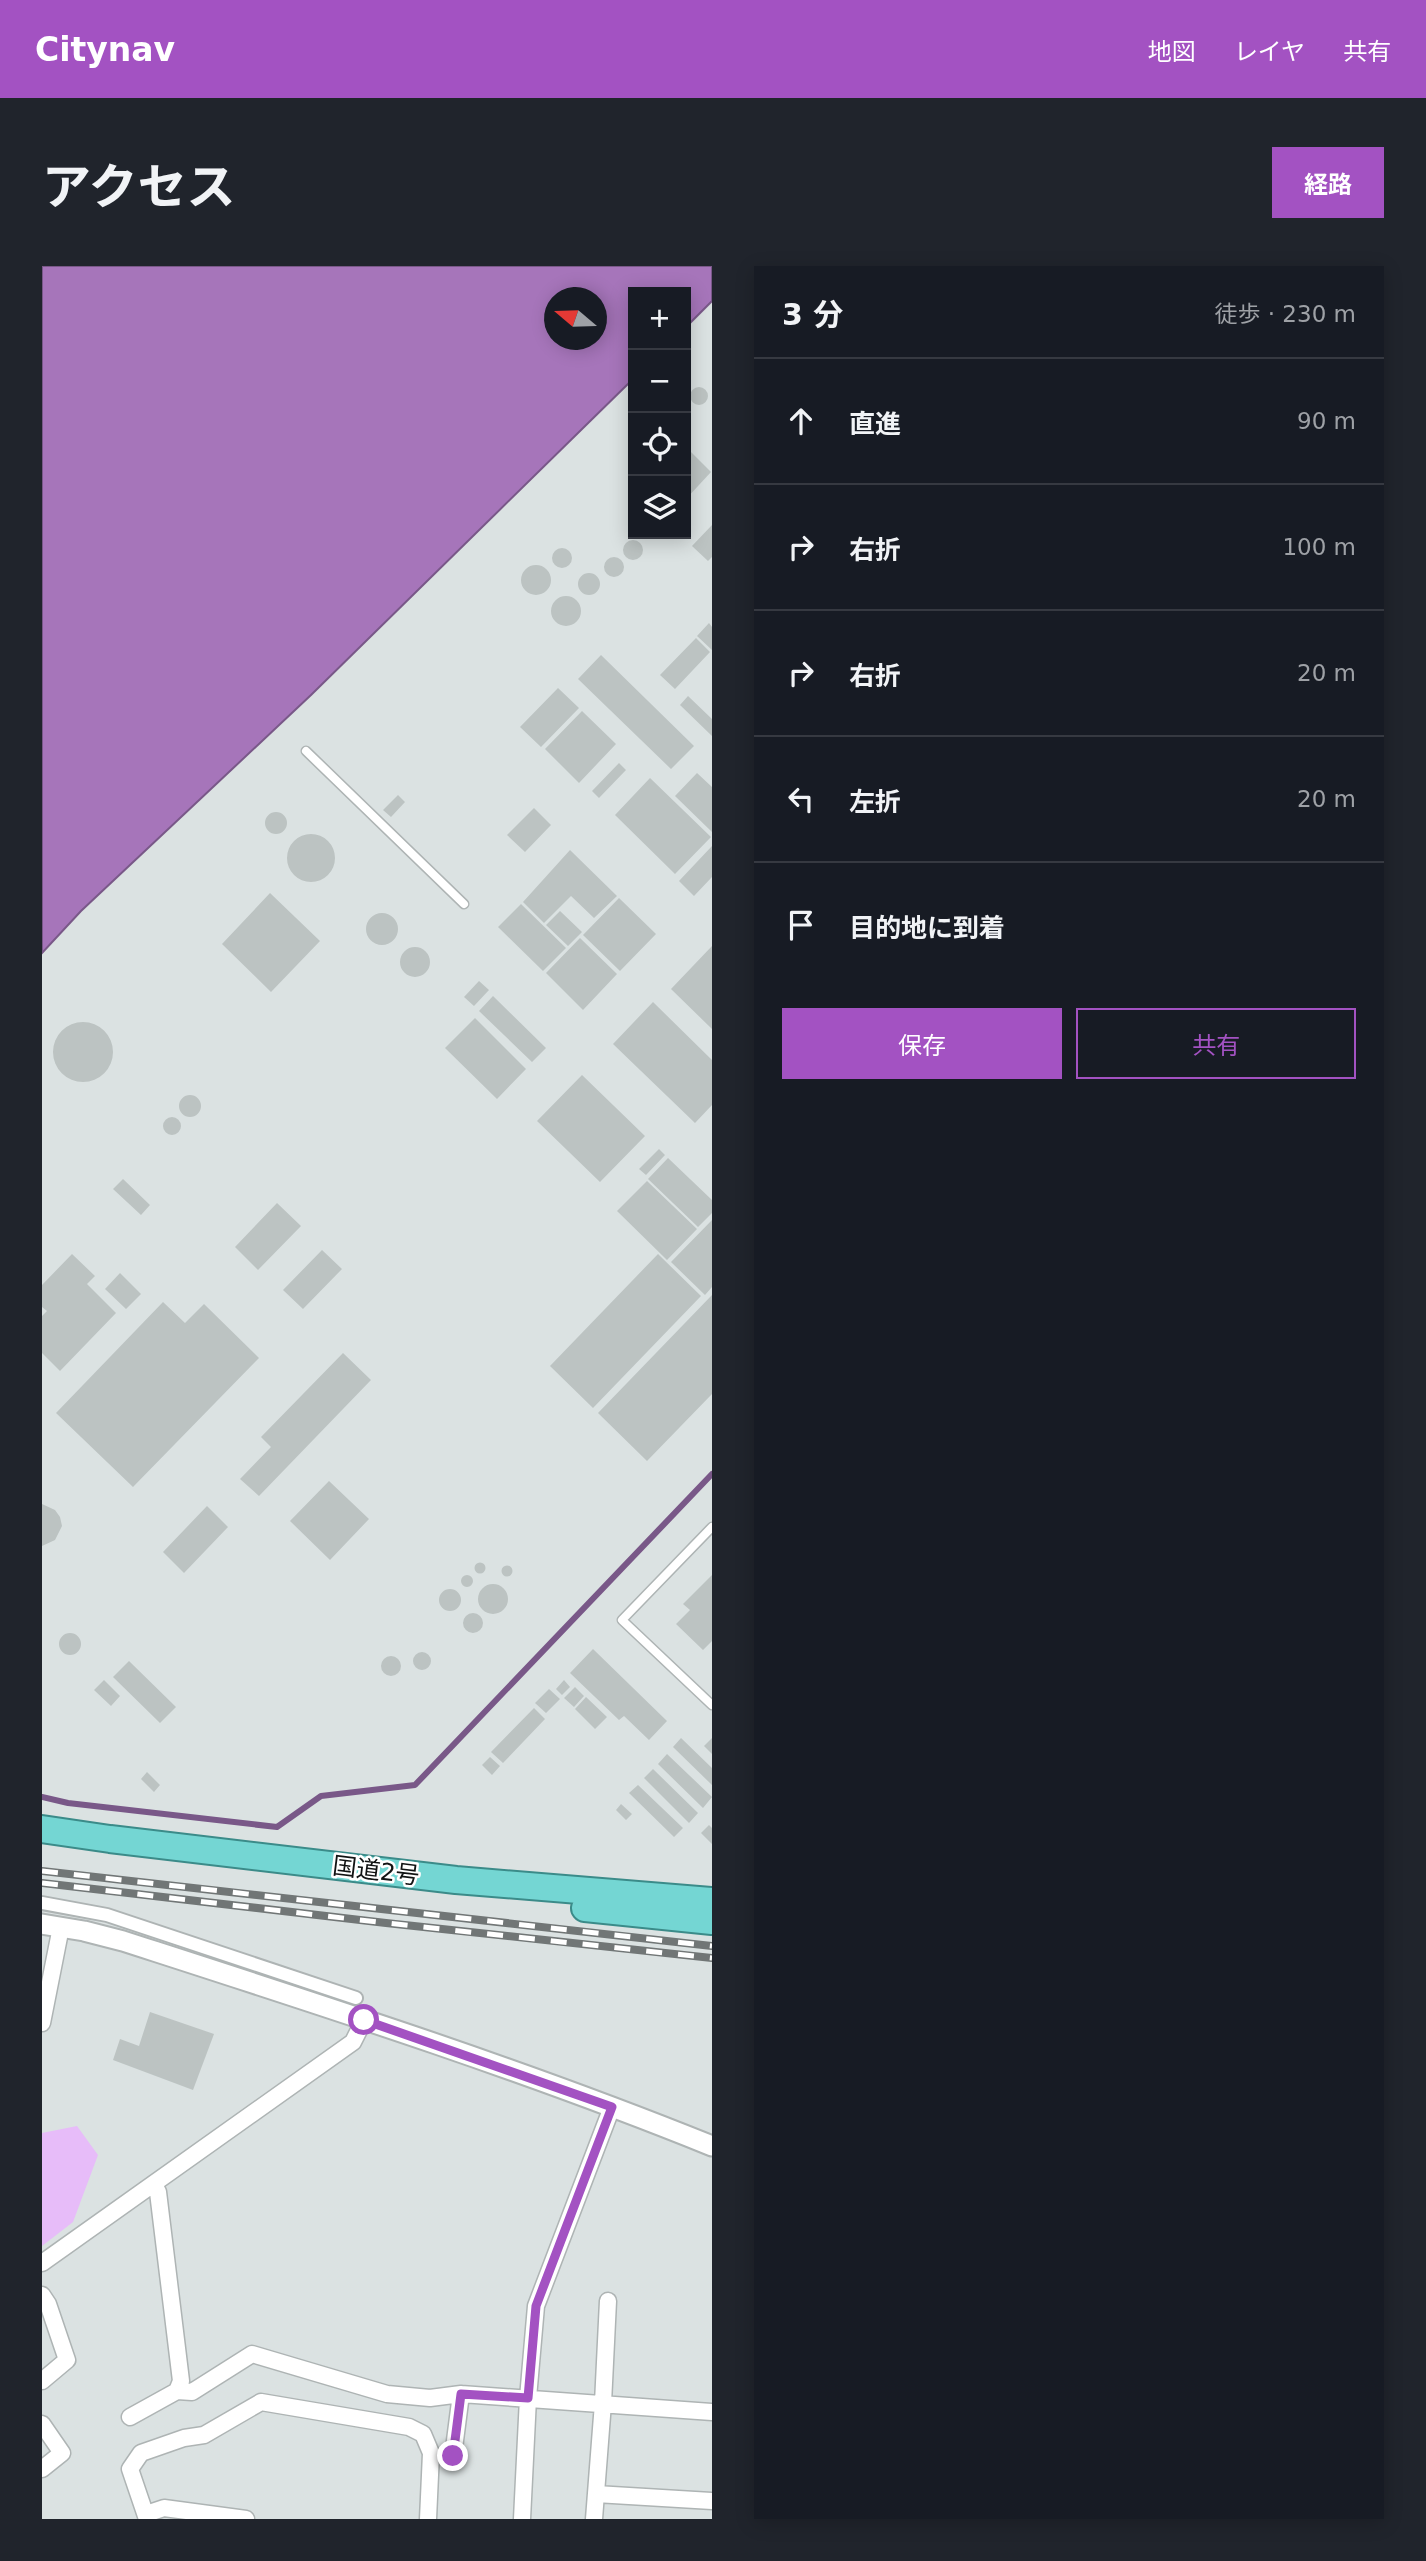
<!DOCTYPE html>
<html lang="ja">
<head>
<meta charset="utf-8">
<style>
	:root { --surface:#171b24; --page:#20242c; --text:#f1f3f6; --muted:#9ea1a6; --line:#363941; --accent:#a352c2 }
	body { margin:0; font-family:"DejaVu Sans","Noto Sans JP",sans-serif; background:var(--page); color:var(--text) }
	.controls { position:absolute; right:21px; top:21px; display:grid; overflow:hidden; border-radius:0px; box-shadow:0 4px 18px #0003 }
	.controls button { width:63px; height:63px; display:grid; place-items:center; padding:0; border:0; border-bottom:2px solid var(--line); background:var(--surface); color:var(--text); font:35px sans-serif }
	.compass { position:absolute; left:502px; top:21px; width:63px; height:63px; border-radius:50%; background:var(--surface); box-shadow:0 4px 18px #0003; rotate:289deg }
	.stop { position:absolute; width:21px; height:21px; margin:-16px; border:5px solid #a352c2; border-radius:50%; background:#fff }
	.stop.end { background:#a352c2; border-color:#fff; box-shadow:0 2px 7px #0008 }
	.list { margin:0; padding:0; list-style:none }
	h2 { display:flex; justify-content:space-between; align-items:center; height:91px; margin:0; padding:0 28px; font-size:30px }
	h2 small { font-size:23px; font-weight:400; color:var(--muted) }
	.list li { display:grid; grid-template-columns:46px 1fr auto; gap:21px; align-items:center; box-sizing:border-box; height:126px; padding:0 28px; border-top:2px solid var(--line) }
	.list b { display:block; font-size:26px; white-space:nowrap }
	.list em { font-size:23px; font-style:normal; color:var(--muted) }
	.actions { display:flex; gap:14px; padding:21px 28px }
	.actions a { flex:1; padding:16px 0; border:2px solid var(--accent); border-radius:0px; text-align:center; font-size:24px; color:var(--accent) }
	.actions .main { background:var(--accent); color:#fff }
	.icon { flex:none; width:38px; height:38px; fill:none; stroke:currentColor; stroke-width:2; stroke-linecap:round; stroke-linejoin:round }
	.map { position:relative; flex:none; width:670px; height:2253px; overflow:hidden; border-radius:0px }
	header { display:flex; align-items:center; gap:42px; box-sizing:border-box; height:98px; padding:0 35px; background:var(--accent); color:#fff }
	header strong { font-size:33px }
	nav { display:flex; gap:38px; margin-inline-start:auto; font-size:24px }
	.intro { display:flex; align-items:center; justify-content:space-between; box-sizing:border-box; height:168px; padding:0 42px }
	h1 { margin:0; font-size:49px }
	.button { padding:18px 32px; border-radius:0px; background:var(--accent); color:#fff; font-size:24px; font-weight:700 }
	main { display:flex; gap:42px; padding:0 42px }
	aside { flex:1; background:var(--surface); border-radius:0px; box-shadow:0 4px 18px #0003 }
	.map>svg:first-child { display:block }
	.green { fill:#e7bcf9 }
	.water { fill:#a675ba; stroke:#795888; stroke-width:2; fill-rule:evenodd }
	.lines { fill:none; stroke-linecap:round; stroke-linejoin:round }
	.stream { stroke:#795888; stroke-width:6 }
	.building { fill:#bcc3c2 }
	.service-casing { stroke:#aeb4b4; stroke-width:11 }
	.pedestrian-casing { stroke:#aeb4b4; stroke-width:16 }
	.minor-casing { stroke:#aeb4b4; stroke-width:19 }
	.tertiary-casing { stroke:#aeb4b4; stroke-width:23 }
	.trunk-casing { stroke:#3b8b89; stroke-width:30 }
	.service { stroke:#fff; stroke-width:8 }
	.pedestrian { stroke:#fff; stroke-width:12 }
	.minor { stroke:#fff; stroke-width:16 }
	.tertiary { stroke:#fff; stroke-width:19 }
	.trunk { stroke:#74d6d3; stroke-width:26 }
	.rail-casing { stroke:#717676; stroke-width:8 }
	.rail { stroke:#fff; stroke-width:5; stroke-dasharray:16; stroke-linecap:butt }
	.route { stroke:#a352c2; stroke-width:9 }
	.labels { text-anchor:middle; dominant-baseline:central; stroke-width:5; stroke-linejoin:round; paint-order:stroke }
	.street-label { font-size:24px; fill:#111313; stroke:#fff }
</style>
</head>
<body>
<header>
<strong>Citynav</strong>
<nav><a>地図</a><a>レイヤ</a><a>共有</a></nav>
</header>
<div class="intro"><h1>アクセス</h1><a class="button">経路</a></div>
<main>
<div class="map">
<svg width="670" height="2253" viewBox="0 0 670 2253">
	<rect width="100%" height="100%" fill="#dbe2e2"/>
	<!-- green -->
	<path class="green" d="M35,1860L56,1889L31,1956L0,1980V1867Z"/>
	<!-- water -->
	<path class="water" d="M0,0H670V35L644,61V26H591V113L269,429L39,645L0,687ZM512,32H554V74H512Z"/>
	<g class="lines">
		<!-- stream -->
		<path class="stream" d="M0,1531L26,1537L235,1561L279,1530L373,1519L670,1208"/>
	</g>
	<!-- building -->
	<path class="building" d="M648 130a9 9 0 1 1 18 0a9 9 0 1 1-18 0Z
		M644,181L669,206L644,233Z
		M670,259V291L666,295L650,280Z
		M581 284a10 10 0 1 1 20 0a10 10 0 1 1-20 0Z
		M510 292a10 10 0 1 1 20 0a10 10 0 1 1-20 0Z
		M562 301a10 10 0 1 1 20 0a10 10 0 1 1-20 0Z
		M479 314a15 15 0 1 1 30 0a15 15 0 1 1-30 0Z
		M536 318a11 11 0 1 1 22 0a11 11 0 1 1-22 0Z
		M509 345a15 15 0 1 1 30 0a15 15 0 1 1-30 0Z
		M667,357L670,361V384L655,370Z
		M654,372L668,386L633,423L618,409Z
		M559,389L652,480L629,503L536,413Z
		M516,422L537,442L499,481L478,461Z
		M646,430L670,453V470L638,439Z
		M540,445L574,478L537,517L503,483Z
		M577,497L584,504L557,532L550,525Z
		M655,507L670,521V566L633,530Z
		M608,512L669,571L633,608L573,549Z
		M356,529L363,536L349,551L341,544Z
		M492,542L509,559L483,586L465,569Z
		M223 557a11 11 0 1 1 22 0a11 11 0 1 1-22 0Z
		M245 592a24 24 0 1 1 48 0a24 24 0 1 1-48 0Z
		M670,580V611L652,630L637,615Z
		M528,584L575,630L552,652L529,630L502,657L481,636Z
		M228,627L278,675L229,726L180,678Z
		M577,632L614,668L578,705L541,669Z
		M479,638L524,682L501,705L456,661Z
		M518,645L540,666L526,680L504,659Z
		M324 663a16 16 0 1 1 32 0a16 16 0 1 1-32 0Z
		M538,672L575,708L541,744L504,707Z
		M670,680V763L629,723Z
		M358 696a15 15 0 1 1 30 0a15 15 0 1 1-30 0Z
		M437,715L447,724L432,740L422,731Z
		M451,730L504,782L490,796L437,745Z
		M611,736L670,794V839L653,857L571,778Z
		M433,752L484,803L455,833L403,782Z
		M11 786a30 30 0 1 1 60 0a30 30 0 1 1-60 0Z
		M540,809L603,870L558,916L495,855Z
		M137 840a11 11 0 1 1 22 0a11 11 0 1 1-22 0Z
		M121 860a9 9 0 1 1 18 0a9 9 0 1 1-18 0Z
		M617,883L623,889L604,909L597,903Z
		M626,892L670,934V947L656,961L606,913Z
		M81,913L108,939L99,949L71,923Z
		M605,915L655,963L625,994L575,945Z
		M235,937L259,960L216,1004L193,981Z
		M670,954V1021L663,1029L629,996Z
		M280,984L300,1003L261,1043L241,1024Z
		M30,988L53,1010L45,1018L74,1047L18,1105L0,1087V1050L5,1045L0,1041V1019Z
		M616,988L659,1030L551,1142L508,1100Z
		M78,1007L99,1028L84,1043L63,1023Z
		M670,1029V1128L605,1195L556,1147Z
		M121,1036L143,1057L162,1038L217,1092L91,1221L14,1147Z
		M301,1087L329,1114L217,1230L198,1213L229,1181L219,1171Z
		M287,1215L327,1253L288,1294L248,1255Z
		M0,1238L13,1244L18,1251L20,1260L13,1274L0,1280Z
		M165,1240L186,1261L142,1307L121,1286Z
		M432.5 1302a5.5 5.5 0 1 1 11 0a5.5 5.5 0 1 1-11 0Z
		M459.5 1305a5.5 5.5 0 1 1 11 0a5.5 5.5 0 1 1-11 0Z
		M419 1315a6 6 0 1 1 12 0a6 6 0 1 1-12 0Z
		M670,1309V1375L661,1384L634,1358L648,1344L641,1338Z
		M436 1333a15 15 0 1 1 30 0a15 15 0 1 1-30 0Z
		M397 1334a11 11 0 1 1 22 0a11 11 0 1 1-22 0Z
		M421 1357a10 10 0 1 1 20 0a10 10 0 1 1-20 0Z
		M17 1378a11 11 0 1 1 22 0a11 11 0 1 1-22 0Z
		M551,1383L625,1455L607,1474L582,1450L577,1454L528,1407Z
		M371 1395a9 9 0 1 1 18 0a9 9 0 1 1-18 0Z
		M339 1400a10 10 0 1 1 20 0a10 10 0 1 1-20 0Z
		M87,1395L134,1441L118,1457L71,1411Z
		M62,1414L78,1430L69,1440L52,1424Z
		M522,1414L528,1421L520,1429L514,1423Z
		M533,1421L542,1430L532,1441L522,1432Z
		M507,1423L518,1433L504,1447L493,1437Z
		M544,1431L565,1451L553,1463L533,1443Z
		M492,1442L503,1453L461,1497L449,1486Z
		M639,1472L670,1502V1519L631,1481Z
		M670,1472V1488L662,1480Z
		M625,1488L670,1531L661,1542L616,1498Z
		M448,1491L458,1500L450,1509L440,1499Z
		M611,1503L656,1547L647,1557L602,1512Z
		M105,1506L118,1519L112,1526L99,1513Z
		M596,1519L641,1562L632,1571L587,1527Z
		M579,1538L590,1548L584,1554L574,1544Z
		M667,1559L670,1562V1578L659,1567Z
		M108,1746L172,1768L151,1824L71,1794L78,1773L97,1780Z"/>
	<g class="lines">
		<defs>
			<path id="service" d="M264,485L422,638
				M670,1261L580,1354L670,1439"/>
			<path id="pedestrian" d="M0,1637L65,1649L314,1732"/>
			<path id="minor" d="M0,1757L19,1661
				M0,1997L311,1776L322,1754
				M0,2029L6,2038L25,2094L0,2115
				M135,2125L150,2126L210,2088L345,2128L388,2132L419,2128L670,2146
				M88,2151L135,2125L139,2115L116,1926L112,1918
				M0,2158L20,2187L0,2203
				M411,2190L419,2128
				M554,2228L670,2235
				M104,2248L122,2242L204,2253
				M105,2253L88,2203L99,2187L142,2172L162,2169L219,2136L367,2161L381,2168L389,2187L386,2253
				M480,2253L486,2132L494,2040L570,1841
				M552,2253L561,2137L566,2035"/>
			<path id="tertiary" d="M0,1658L42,1665L81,1675C279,1739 477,1802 670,1880"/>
			<path id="trunk" d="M0,1563L68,1573L414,1614L670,1635
				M543,1642L670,1655"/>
		</defs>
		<!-- service casing -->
		<use href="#service" class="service-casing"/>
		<!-- pedestrian casing -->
		<use href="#pedestrian" class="pedestrian-casing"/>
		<!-- minor casing -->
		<use href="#minor" class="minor-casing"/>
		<!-- tertiary casing -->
		<use href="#tertiary" class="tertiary-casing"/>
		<!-- trunk casing -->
		<use href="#trunk" class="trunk-casing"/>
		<!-- service -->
		<use href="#service" class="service"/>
		<!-- pedestrian -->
		<use href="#pedestrian" class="pedestrian"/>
		<!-- minor -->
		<use href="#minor" class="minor"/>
		<!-- tertiary -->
		<use href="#tertiary" class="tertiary"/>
		<!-- trunk -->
		<use href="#trunk" class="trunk"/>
		<defs>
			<path id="rail" d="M0,1605L670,1680
				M0,1617L344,1657L670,1692"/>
		</defs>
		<!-- rail casing -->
		<use href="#rail" class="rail-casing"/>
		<!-- rail -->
		<use href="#rail" class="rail"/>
	</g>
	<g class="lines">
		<!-- route -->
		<path class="route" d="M322,1754L570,1841L494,2040L486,2132L419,2128L411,2190"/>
	</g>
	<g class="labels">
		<!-- street labels -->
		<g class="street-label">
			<text transform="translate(334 1605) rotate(7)">国道2号</text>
		</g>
	</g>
</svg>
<div class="controls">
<button>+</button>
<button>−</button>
<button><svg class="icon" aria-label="locate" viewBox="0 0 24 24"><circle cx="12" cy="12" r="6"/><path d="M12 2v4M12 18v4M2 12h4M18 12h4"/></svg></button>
<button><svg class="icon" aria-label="layers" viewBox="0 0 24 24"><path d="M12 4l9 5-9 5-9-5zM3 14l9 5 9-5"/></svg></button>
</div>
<svg class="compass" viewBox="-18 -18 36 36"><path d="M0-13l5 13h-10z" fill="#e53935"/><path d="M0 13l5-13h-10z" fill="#9ea1a6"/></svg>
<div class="stop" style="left:322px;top:1754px"></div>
<div class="stop end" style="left:411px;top:2190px"></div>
</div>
<aside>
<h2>3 分<small>徒歩 · 230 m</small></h2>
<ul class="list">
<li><svg class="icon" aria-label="ahead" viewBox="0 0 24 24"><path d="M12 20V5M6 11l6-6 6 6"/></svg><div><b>直進</b></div><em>90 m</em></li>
<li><svg class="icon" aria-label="right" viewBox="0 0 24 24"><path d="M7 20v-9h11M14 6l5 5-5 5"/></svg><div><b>右折</b></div><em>100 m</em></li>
<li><svg class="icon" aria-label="right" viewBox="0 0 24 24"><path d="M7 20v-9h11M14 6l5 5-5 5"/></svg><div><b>右折</b></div><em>20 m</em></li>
<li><svg class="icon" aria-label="left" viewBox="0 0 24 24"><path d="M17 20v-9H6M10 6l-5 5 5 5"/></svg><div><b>左折</b></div><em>20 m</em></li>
<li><svg class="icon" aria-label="arrive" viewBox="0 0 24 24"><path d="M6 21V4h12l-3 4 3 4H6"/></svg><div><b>目的地に到着</b></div></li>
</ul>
<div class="actions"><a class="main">保存</a><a>共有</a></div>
</aside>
</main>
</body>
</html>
